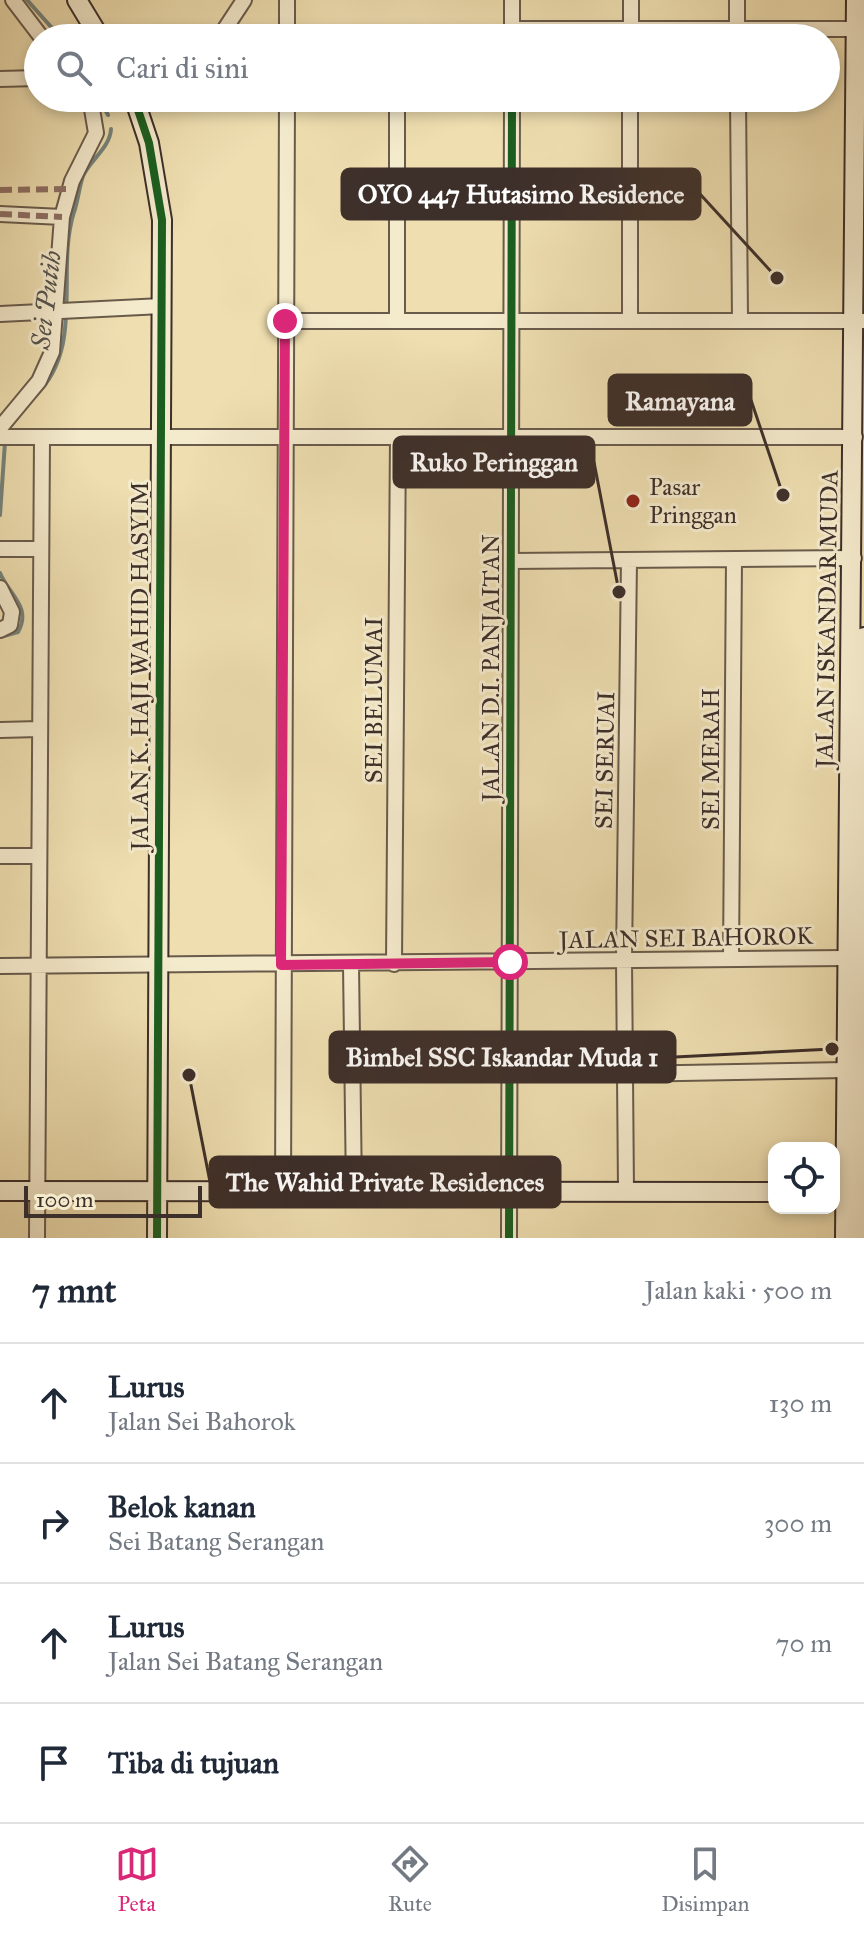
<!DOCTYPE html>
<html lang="id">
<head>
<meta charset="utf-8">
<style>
	:root { --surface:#fff; --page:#f6f6f7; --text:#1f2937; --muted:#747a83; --line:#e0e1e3; --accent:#db2777 }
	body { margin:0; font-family:"IM FELL Great Primer",serif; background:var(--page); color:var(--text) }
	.controls { position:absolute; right:24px; bottom:24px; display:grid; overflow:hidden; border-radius:16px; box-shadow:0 4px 12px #0003 }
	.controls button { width:72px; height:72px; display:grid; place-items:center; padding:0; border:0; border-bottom:2px solid var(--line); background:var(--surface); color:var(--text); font:40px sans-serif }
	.scale { position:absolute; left:24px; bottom:20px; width:178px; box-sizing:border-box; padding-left:8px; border:4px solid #3d2f2a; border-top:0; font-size:22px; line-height:28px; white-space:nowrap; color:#3d2f2a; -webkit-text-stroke:6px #f4eacc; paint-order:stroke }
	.stop { position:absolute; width:24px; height:24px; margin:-18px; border:6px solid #db2777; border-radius:50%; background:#fff }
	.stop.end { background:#db2777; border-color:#fff; box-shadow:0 2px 8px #0008 }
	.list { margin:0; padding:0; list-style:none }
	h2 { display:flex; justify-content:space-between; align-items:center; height:104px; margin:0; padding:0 32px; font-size:34px }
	h2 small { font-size:26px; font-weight:400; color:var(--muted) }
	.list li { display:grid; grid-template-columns:52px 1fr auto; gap:24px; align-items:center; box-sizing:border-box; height:120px; padding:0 32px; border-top:2px solid var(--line) }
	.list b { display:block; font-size:30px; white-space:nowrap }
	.list p { margin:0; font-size:26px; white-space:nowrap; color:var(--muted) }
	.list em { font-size:26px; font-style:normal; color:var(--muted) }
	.icon { flex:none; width:44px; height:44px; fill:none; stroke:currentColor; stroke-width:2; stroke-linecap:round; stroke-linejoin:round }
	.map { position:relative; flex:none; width:864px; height:1238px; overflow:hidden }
	.search { position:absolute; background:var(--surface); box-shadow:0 4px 12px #0003; left:24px; right:24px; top:24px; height:88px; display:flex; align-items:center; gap:20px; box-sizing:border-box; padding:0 28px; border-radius:44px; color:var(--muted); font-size:30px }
	.sheet { height:584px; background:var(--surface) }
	nav { display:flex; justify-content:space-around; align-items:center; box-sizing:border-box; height:112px; border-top:2px solid var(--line); background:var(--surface); font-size:22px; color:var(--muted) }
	nav a { display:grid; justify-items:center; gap:4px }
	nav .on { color:var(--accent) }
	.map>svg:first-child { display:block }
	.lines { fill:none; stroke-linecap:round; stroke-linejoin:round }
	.stream { stroke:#75837c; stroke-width:4 }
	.street-casing { stroke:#695b4c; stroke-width:18 }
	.secondary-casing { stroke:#3d2f2a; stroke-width:22 }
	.street { stroke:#f4eacc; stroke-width:14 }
	.secondary { stroke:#f4eacc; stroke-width:18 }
	.quiet { stroke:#8d6e63; stroke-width:6; stroke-dasharray:12 6; stroke-linecap:butt }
	.cycleway-casing { stroke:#f4eacc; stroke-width:13 }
	.cycleway { stroke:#1b5e20; stroke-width:8 }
	.route { stroke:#db2777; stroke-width:10 }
	.poi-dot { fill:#8f2418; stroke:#f4eacc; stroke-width:3 }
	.labels { text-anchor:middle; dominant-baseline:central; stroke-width:6; stroke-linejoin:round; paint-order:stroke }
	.poi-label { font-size:24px; fill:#3d2f2a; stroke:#f4eacc; text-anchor:start }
	.street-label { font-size:24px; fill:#3d2f2a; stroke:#f4eacc }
	.water-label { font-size:26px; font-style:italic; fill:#54524c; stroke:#f4eacc }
	.leader { fill:none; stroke:#3d2f2a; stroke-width:3 }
	.callout-dot { fill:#3d2f2a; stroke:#f4eacc; stroke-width:3 }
	.callout { fill:#3d2f2a; stroke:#3d2f2a; stroke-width:3 }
	.callout-label { font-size:26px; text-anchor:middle; font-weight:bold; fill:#fff }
</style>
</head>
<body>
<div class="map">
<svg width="864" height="1238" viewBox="0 0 864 1238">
	<rect width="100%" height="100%" fill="#eedeb0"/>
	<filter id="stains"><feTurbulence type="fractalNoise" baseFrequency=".0025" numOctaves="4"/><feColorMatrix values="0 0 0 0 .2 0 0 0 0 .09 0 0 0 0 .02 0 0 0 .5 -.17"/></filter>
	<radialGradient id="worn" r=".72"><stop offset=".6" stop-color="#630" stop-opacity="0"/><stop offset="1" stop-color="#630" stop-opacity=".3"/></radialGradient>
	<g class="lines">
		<!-- stream -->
		<path class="stream" d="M27,0L61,38
			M99,98L108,115
			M35,396C86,347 55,272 74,212C78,201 79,187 83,176C90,160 110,148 111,129
			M0,515L5,442
			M0,573C9,595 32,607 18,632L0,637"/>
		<defs>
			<path id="street" d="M13,0L42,38
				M631,0V38
				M737,0V38
				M512,29H856
				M512,36V0
				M219,38L244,0
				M287,38V0
				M0,79L38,78
				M738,98L740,319
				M0,214L62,217
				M0,314L162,306
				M285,321H864
				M397,321V98
				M630,321V98
				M0,428L39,381L52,352L62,217L72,181L96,133L92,109L85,98
				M0,437H855
				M0,549H41
				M511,561L854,558
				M0,588L12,612L10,625L0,630
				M0,730L39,729
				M0,856H39
				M731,959L734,559
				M351,964L354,1192
				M394,964L398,437
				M0,966L845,958
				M626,1074L846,1070
				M626,1190L624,960L629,560
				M283,1192L287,98
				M37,1238L42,437
				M509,1238L512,98"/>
			<path id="secondary" d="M77,0L100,38
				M134,98L149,143L162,220L157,1238
				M0,1191L774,1192
				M845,1238L856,0
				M861,1238L864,637"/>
		</defs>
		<!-- street casing -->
		<use href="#street" class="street-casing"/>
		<!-- secondary casing -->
		<use href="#secondary" class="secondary-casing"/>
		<!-- street -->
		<use href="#street" class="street"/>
		<!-- secondary -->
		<use href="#secondary" class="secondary"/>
		<!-- quiet -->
		<path class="quiet" d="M0,190L70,189
			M0,214L62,217"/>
		<defs>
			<path id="cycleway" d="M134,98L149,143L162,220L157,1238
				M509,1238L512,98"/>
		</defs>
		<!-- cycleway casing -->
		<use href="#cycleway" class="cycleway-casing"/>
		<!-- cycleway -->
		<use href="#cycleway" class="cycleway"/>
	</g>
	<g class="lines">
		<!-- route -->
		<path class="route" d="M285,321L281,965L510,962"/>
	</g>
	<!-- markers -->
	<circle class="poi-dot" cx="633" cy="501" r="8"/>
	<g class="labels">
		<!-- poi labels -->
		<g class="poi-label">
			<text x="649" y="487">Pasar<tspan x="649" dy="28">Pringgan</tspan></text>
		</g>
		<!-- street labels -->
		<g class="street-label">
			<text transform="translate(827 619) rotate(-89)">JALAN ISKANDAR MUDA</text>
			<text transform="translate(140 666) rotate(-90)">JALAN K. HAJI WAHID HASYIM</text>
			<text transform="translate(491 668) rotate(-90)">JALAN D.I. PANJAITAN</text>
			<text transform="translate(374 700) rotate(-90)">SEI BELUMAI</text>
			<text transform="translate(711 759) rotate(-90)">SEI MERAH</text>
			<text transform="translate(605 760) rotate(-89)">SEI SERUAI</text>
			<text transform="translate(686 938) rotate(-1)">JALAN SEI BAHOROK</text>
		</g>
		<!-- water labels -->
		<g class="water-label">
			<text transform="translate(46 300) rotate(-83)">Sei Putih</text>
		</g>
	</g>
	<!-- callouts -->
	<path class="leader" d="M777 278L700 194M783 495L751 400M619 592L594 462M832 1049L675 1057M189 1075L210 1182"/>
	<g class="callout-dot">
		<circle cx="777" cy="278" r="8"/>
		<circle cx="783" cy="495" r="8"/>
		<circle cx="619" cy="592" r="8"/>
		<circle cx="832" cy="1049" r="8"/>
		<circle cx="189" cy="1075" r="8"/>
	</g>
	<g class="callout">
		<rect x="342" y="169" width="358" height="50" rx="8"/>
		<rect x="609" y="375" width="142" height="50" rx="8"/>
		<rect x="394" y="437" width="200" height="50" rx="8"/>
		<rect x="330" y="1032" width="345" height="50" rx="8"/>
		<rect x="210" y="1157" width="350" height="50" rx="8"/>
	</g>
	<g class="callout-label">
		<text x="521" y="203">OYO 447 Hutasimo Residence</text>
		<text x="680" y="410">Ramayana</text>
		<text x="494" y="471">Ruko Peringgan</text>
		<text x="502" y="1066">Bimbel SSC Iskandar Muda 1</text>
		<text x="385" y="1191">The Wahid Private Residences</text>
	</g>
	<rect width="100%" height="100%" filter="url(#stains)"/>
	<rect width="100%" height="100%" fill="url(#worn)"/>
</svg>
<div class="controls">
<button><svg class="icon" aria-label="locate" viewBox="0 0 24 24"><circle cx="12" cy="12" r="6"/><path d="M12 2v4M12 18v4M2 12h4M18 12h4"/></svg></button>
</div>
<div class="scale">100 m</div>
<div class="stop" style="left:510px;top:962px"></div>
<div class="stop end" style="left:285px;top:321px"></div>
<div class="search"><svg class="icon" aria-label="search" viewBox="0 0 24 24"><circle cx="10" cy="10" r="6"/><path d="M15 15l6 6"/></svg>Cari di sini</div>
</div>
<section class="sheet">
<h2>7 mnt<small>Jalan kaki · 500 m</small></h2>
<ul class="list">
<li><svg class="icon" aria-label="ahead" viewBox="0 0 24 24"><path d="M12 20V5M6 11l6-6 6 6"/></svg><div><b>Lurus</b><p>Jalan Sei Bahorok</p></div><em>130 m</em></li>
<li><svg class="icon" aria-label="right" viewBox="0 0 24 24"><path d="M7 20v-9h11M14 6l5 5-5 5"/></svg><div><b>Belok kanan</b><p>Sei Batang Serangan</p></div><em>300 m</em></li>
<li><svg class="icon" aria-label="ahead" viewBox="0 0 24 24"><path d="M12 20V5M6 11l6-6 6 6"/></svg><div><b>Lurus</b><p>Jalan Sei Batang Serangan</p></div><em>70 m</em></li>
<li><svg class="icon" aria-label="arrive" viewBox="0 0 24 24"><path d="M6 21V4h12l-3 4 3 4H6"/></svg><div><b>Tiba di tujuan</b></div></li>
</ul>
</section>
<nav>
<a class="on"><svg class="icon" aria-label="map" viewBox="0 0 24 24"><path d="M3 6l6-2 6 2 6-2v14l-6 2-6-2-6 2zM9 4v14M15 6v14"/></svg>Peta</a>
<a><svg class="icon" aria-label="directions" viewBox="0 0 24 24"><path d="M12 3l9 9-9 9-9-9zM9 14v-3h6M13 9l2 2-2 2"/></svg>Rute</a>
<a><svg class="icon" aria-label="saved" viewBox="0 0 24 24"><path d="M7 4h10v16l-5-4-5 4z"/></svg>Disimpan</a>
</nav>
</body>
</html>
